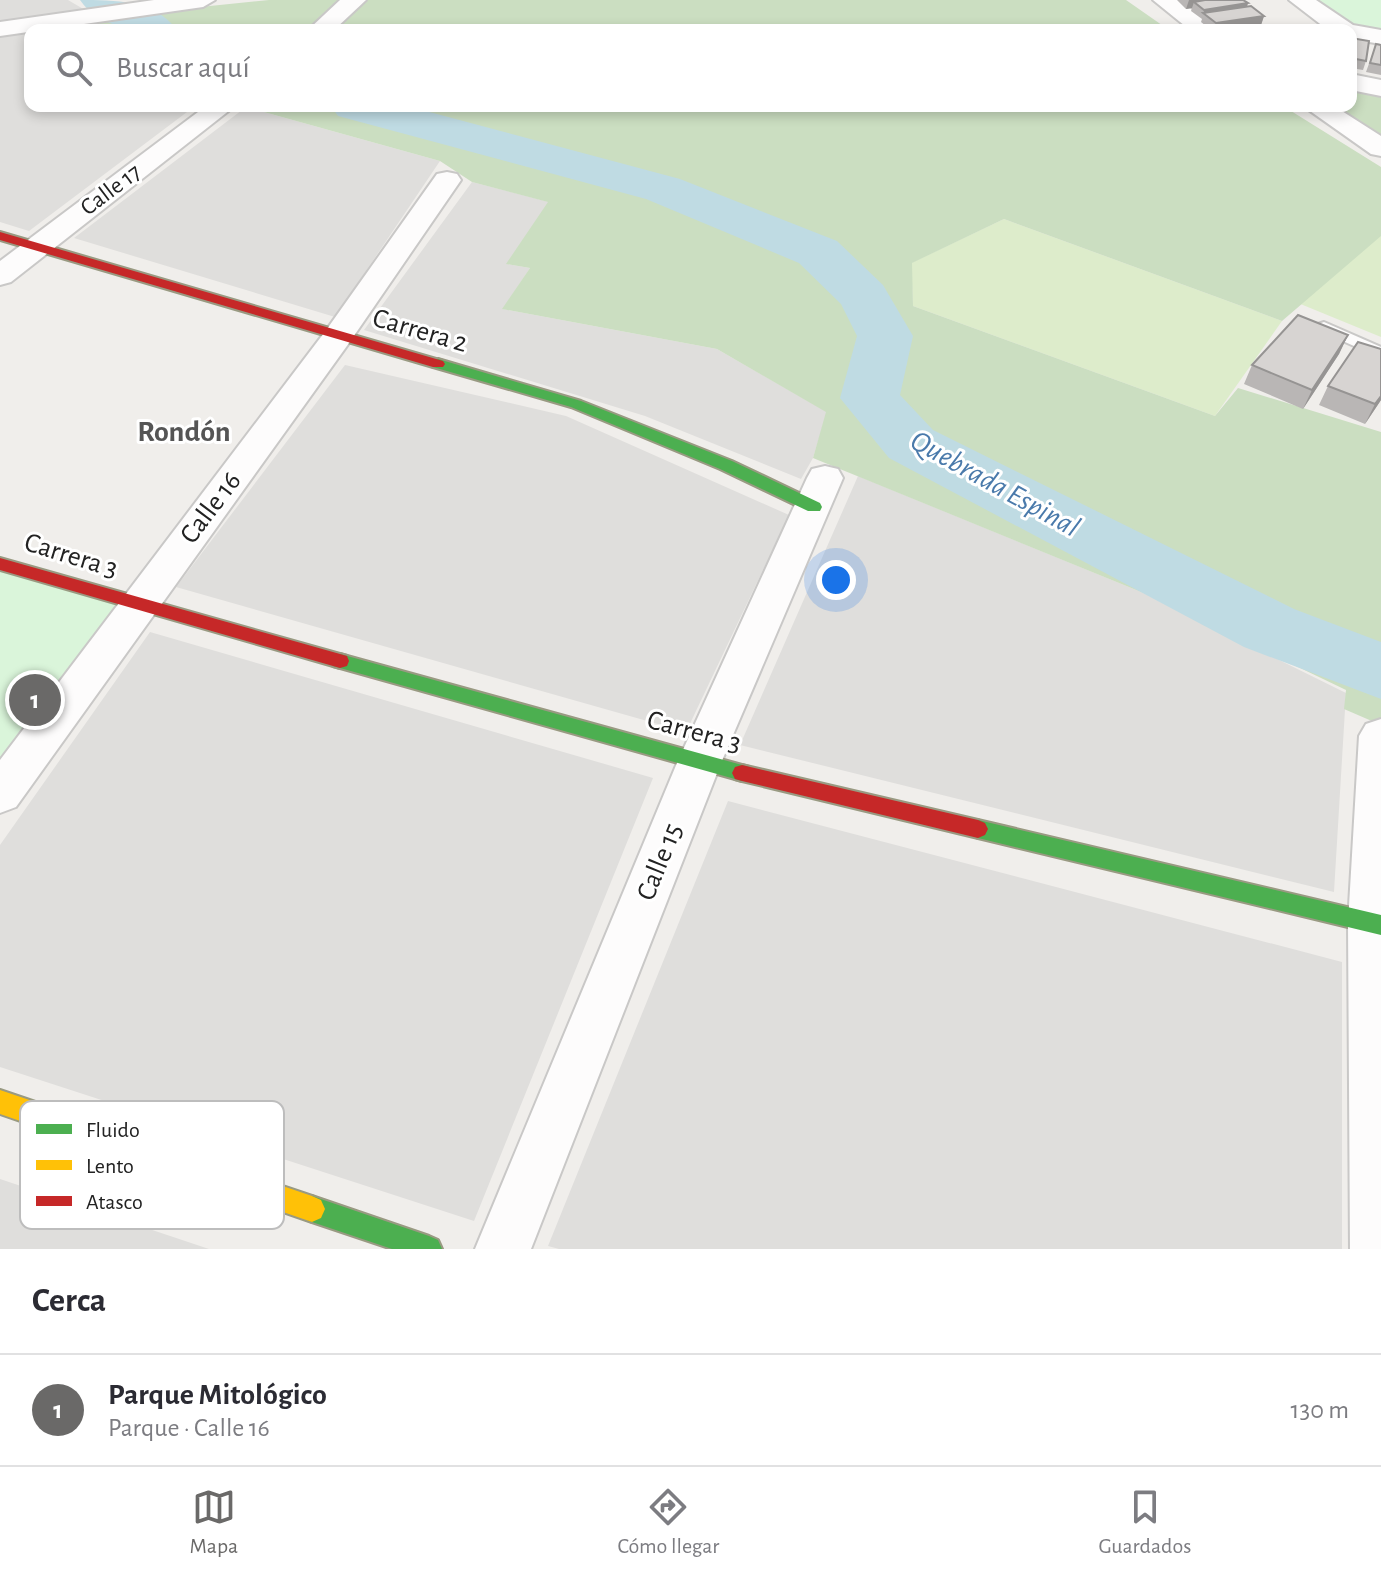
<!DOCTYPE html>
<html lang="es">
<head>
<meta charset="utf-8">
<style>
	:root { --surface:#fff; --page:#f7f7f7; --text:#2b2b33; --muted:#7c7c81; --line:#e1e1e2; --accent:#6a6968 }
	body { margin:0; font-family:"Alegreya Sans",sans-serif; background:var(--page); color:var(--text) }
	.you { position:absolute; left:836px; top:580px; width:28px; height:28px; margin:-20px; border:6px solid #fff; border-radius:50%; background:#1a73e8; box-shadow:0 0 0 12px #1a73e833 }
	.badge { display:grid; place-items:center; width:52px; height:52px; border-radius:50%; background:var(--accent); color:#fff; font-size:26px; font-weight:700 }
	.pin { position:absolute; translate:-50% -50%; border:4px solid #fff; box-shadow:0 2px 8px #0006 }
	.list { margin:0; padding:0; list-style:none }
	h2 { display:flex; justify-content:space-between; align-items:center; height:104px; margin:0; padding:0 32px; font-size:34px }
	h2 small { font-size:26px; font-weight:400; color:var(--muted) }
	.list li { display:grid; grid-template-columns:52px 1fr auto; gap:24px; align-items:center; box-sizing:border-box; height:112px; padding:0 32px; border-top:2px solid var(--line) }
	.list b { display:block; font-size:30px; white-space:nowrap }
	.list p { margin:0; font-size:26px; white-space:nowrap; color:var(--muted) }
	.list em { font-size:26px; font-style:normal; color:var(--muted) }
	.icon { flex:none; width:44px; height:44px; fill:none; stroke:currentColor; stroke-width:2; stroke-linecap:round; stroke-linejoin:round }
	.map { position:relative; flex:none; width:1381px; height:1249px; overflow:hidden }
	.search { position:absolute; background:var(--surface); box-shadow:0 4px 12px #0003; left:24px; right:24px; top:24px; height:88px; display:flex; align-items:center; gap:20px; box-sizing:border-box; padding:0 28px; border-radius:16px; color:var(--muted); font-size:30px }
	.sheet { height:216px; background:var(--surface) }
	nav { display:flex; justify-content:space-around; align-items:center; box-sizing:border-box; height:112px; border-top:2px solid var(--line); background:var(--surface); font-size:22px; color:var(--muted) }
	nav a { display:grid; justify-items:center; gap:4px }
	nav .on { color:var(--accent) }
	.map>svg:first-child { display:block }
	.residential { fill:#dfdedc }
	.grass { fill:#ddeccb }
	.forest { fill:#cbdec1 }
	.park { fill:#daf5da }
	.lines { fill:none; stroke-linecap:round; stroke-linejoin:round }
	.river { fill:#bfdbe3; fill-rule:evenodd }
	.lane-casing { stroke:#c9c8c7; stroke-width:4 }
	.street-casing { stroke:#c9c8c7; stroke-width:4 }
	.fast-casing { stroke:#999a82; stroke-width:4 }
	.slow-casing { stroke:#999a82; stroke-width:4 }
	.jam-casing { stroke:#999a82; stroke-width:4 }
	.lane { fill:#fdfcfc; fill-rule:evenodd }
	.street { fill:#fdfcfc; fill-rule:evenodd }
	.fast { fill:#4caf50; fill-rule:evenodd }
	.slow { fill:#ffc107; fill-rule:evenodd }
	.jam { fill:#c62828; fill-rule:evenodd }
	.wall { fill:#b9b6b5 }
	.shaded-wall { fill:#969493 }
	.building { fill:#d7d4d2; stroke:#969493; stroke-width:2 }
	.labels { text-anchor:middle; dominant-baseline:central; stroke-width:6; stroke-linejoin:round; paint-order:stroke }
	.far-street-label { font-size:24px; fill:#222; stroke:#fff }
	.street-label { font-size:28px; fill:#222; stroke:#fff }
	.neighbourhood-label { font-size:30px; font-weight:bold; fill:#555; stroke:#fff }
	.water-label { font-size:30px; font-style:italic; fill:#4a7aab; stroke:#fff }
	.key { fill:#fff; stroke:#bdbdbd; stroke-width:2 }
	.key-label { font-size:22px; fill:#222 }
</style>
</head>
<body>
<div class="map">
<svg width="1381" height="1249" viewBox="0 0 1381 1249">
	<rect width="100%" height="100%" fill="#f0eeeb"/>
	<!-- residential -->
	<path class="residential" d="M0,0H68L85,10L0,22Z
		M30,31V106H195L29,231L0,222V36Z
		M246,107L440,161L335,317L74,238Z
		M472,182L549,202L507,264L530,268L503,309L717,349L827,412L813,458L801,479L645,416L364,330Z
		M345,365L566,416L789,515L686,732L176,587Z
		M858,476L1146,594L1346,693L1334,892L740,745Z
		M150,632L653,778L474,1221L0,1067V845Z
		M728,801L1342,962V1249H559L548,1246Z
		M0,1179L209,1249H0Z"/>
	<!-- grass -->
	<path class="grass" d="M1004,219L1282,321L1215,416L913,306L911,263Z
		M1381,235V337L1298,303Z"/>
	<!-- forest -->
	<path class="forest" d="M269,0H345L305,30H90L92,22L142,13Z
		M364,0H1126L1169,30H331Z
		M1351,85L1381,91V138L1330,106H1351Z
		M1283,106L1381,167V236L1282,321L1004,219L912,263L913,306L1215,416L1238,388L1381,432V725L1344,709L1346,690L1146,594L813,458L826,412L717,349L502,309L530,268L506,264L548,202L472,182L440,161L246,107Z"/>
	<!-- park -->
	<path class="park" d="M1309,0H1381V32L1354,30Z
		M0,564L138,605L0,794Z"/>
	<g class="lines">
		<!-- river -->
		<path class="river" d="M80,0C114,0 155,0 177,30C142,30 102,32 80,0Z
			M331,106H407L680,179L837,241L883,285L913,336L900,395L933,430L1294,609L1381,642V699L1244,647L889,458L840,398L857,336L841,304L799,263L646,199L338,116Z"/>
		<defs>
			<path id="lane" d="M1324,322L1381,347V358L1318,330V324Z"/>
			<path id="street" d="M154,0H215L203,7L0,36V22Z
				M340,0H366L334,30H308Z
				M1153,0H1180L1217,30H1190Z
				M1289,0H1316L1353,25L1381,30V44L1351,39V30H1328Z
				M1351,74L1381,80V96L1351,90Z
				M206,106H235L11,282L0,285V261Z
				M1303,106H1334L1381,136V156L1371,154Z
				M447,172L457,174L461,180L349,343L16,807L0,813V760L327,329L437,174Z
				M825,466L838,469L843,478L721,763L531,1249H475L677,763L807,478L812,469Z
				M1381,719V1249H1350L1348,923L1359,736L1366,724Z"/>
			<path id="fast" d="M438,359L581,401L732,461L820,503L822,507L820,511H808L720,469L571,407L433,367V361Z
				M340,654L742,765L749,767L752,773L749,779L742,781L333,666L331,661L333,656Z
				M978,820L1381,915V935L978,838L971,835L968,829L971,823Z
				M312,1196L429,1236L438,1240L442,1249H392L312,1222L303,1218L299,1209L303,1200Z"/>
			<path id="slow" d="M0,1090L312,1196L321,1200L325,1209L321,1218L312,1222L0,1114Z"/>
			<path id="jam" d="M0,232L443,361L445,364L443,367H433L0,240Z
				M0,558L340,654L347,656L349,661L347,666L340,668L0,570Z
				M742,765L978,820L985,823L988,829L985,835L978,838L742,781L735,779L732,773L735,767Z"/>
		</defs>
		<!-- lane casing -->
		<use href="#lane" class="lane-casing"/>
		<!-- street casing -->
		<use href="#street" class="street-casing"/>
		<!-- fast casing -->
		<use href="#fast" class="fast-casing"/>
		<!-- slow casing -->
		<use href="#slow" class="slow-casing"/>
		<!-- jam casing -->
		<use href="#jam" class="jam-casing"/>
		<!-- lane -->
		<use href="#lane" class="lane"/>
		<!-- street -->
		<use href="#street" class="street"/>
		<!-- fast -->
		<use href="#fast" class="fast"/>
		<!-- slow -->
		<use href="#slow" class="slow"/>
		<!-- jam -->
		<use href="#jam" class="jam"/>
	</g>
	<!-- wall -->
	<path class="wall" d="M1177,0H1243L1248,3L1247,7L1264,16L1261,25L1225,30H1211L1201,22L1202,19L1191,11L1192,8L1186,9Z
		M1351,38L1366,61L1363,70L1351,68Z
		M1376,44L1381,45V75L1366,72Z
		M1348,335L1339,354L1303,409L1244,384L1252,365Z
		M1381,349V400L1365,424L1319,405L1328,386Z"/>
	<!-- shaded-wall -->
	<path class="shaded-wall" d="M1189,0H1230L1194,2L1192,8L1186,9Z
		M1248,3L1245,12L1204,13V10Z
		M1264,16L1261,25L1225,30H1214L1216,23Z
		M1348,335L1339,354L1303,409L1312,390Z
		M1381,396V400L1365,424L1375,404Z"/>
	<!-- building -->
	<path class="building" d="M1205,0H1243L1248,3L1204,10L1194,2Z
		M1251,6L1264,16L1216,23L1203,13Z
		M1351,38L1369,41L1366,61L1351,58Z
		M1376,44L1381,45V65L1370,63Z
		M1298,315L1348,335L1312,390L1252,365Z
		M1358,342L1381,349V396L1375,404L1328,386Z"/>
	<g class="labels">
		<!-- far-street labels -->
		<g class="far-street-label">
			<text transform="translate(111 190) rotate(-37)">Calle 17</text>
		</g>
		<!-- street labels -->
		<g class="street-label">
			<text transform="translate(420 331) rotate(16)">Carrera 2</text>
			<text transform="translate(211 508) rotate(-53)">Calle 16</text>
			<text transform="translate(71 556) rotate(17)">Carrera 3</text>
			<text transform="translate(694 732) rotate(15)">Carrera 3</text>
			<text transform="translate(660 862) rotate(-68)">Calle 15</text>
		</g>
		<!-- neighbourhood labels -->
		<g class="neighbourhood-label">
			<text x="184" y="432">Rondón</text>
		</g>
		<!-- water labels -->
		<g class="water-label">
			<text transform="translate(995 484) rotate(29)">Quebrada Espinal</text>
		</g>
	</g>
	<!-- legend -->
	<rect x="20" y="1101" width="264" height="128" rx="12" class="key"/>
	<rect x="36" y="1124" width="36" height="10" fill="#4caf50"/>
	<rect x="36" y="1160" width="36" height="10" fill="#ffc107"/>
	<rect x="36" y="1196" width="36" height="10" fill="#c62828"/>
	<g class="key-label">
		<text x="86" y="1137">Fluido</text>
		<text x="86" y="1173">Lento</text>
		<text x="86" y="1209">Atasco</text>
	</g>
</svg>
<div class="you"></div>
<div class="pin badge" style="left:35px;top:700px">1</div>
<div class="search"><svg class="icon" aria-label="search" viewBox="0 0 24 24"><circle cx="10" cy="10" r="6"/><path d="M15 15l6 6"/></svg>Buscar aquí</div>
</div>
<section class="sheet">
<h2>Cerca<small></small></h2>
<ul class="list">
<li><span class="badge">1</span><div><b>Parque Mitológico</b><p>Parque · Calle 16</p></div><em>130 m</em></li>
</ul>
</section>
<nav>
<a class="on"><svg class="icon" aria-label="map" viewBox="0 0 24 24"><path d="M3 6l6-2 6 2 6-2v14l-6 2-6-2-6 2zM9 4v14M15 6v14"/></svg>Mapa</a>
<a><svg class="icon" aria-label="directions" viewBox="0 0 24 24"><path d="M12 3l9 9-9 9-9-9zM9 14v-3h6M13 9l2 2-2 2"/></svg>Cómo llegar</a>
<a><svg class="icon" aria-label="saved" viewBox="0 0 24 24"><path d="M7 4h10v16l-5-4-5 4z"/></svg>Guardados</a>
</nav>
</body>
</html>
